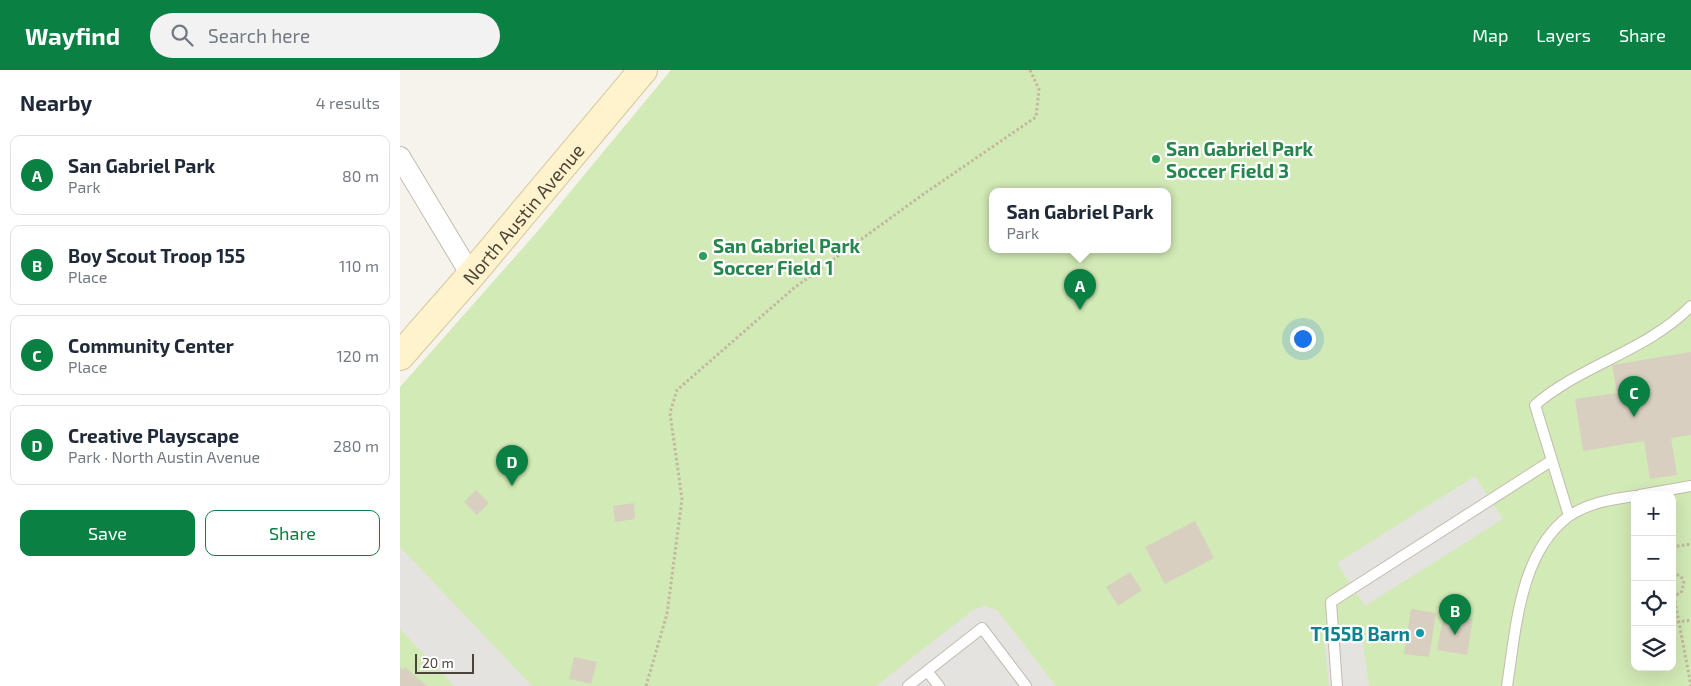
<!DOCTYPE html>
<html lang="en">
<head>
<meta charset="utf-8">
<style>
	:root { --surface:#fff; --page:#f2f2f3; --text:#1f2937; --muted:#747a83; --line:#e0e1e3; --accent:#0b8043 }
	body { margin:0; font-family:"Exo 2",sans-serif; background:var(--page); color:var(--text) }
	.controls { position:absolute; right:15px; bottom:15px; display:grid; overflow:hidden; border-radius:10px; box-shadow:0 5px 20px #0002 }
	.controls button { width:45px; height:45px; display:grid; place-items:center; padding:0; border:0; border-bottom:1px solid var(--line); background:var(--surface); color:var(--text); font:25px sans-serif }
	.scale { position:absolute; left:15px; bottom:12px; width:59px; box-sizing:border-box; padding-left:5px; border:2px solid #4b4439; border-top:0; font-size:14px; line-height:18px; white-space:nowrap; color:#4b4439; -webkit-text-stroke:4px #fff; paint-order:stroke }
	.you { position:absolute; left:902px; top:268px; width:18px; height:18px; margin:-12px; border:4px solid #fff; border-radius:50%; background:#1a73e8; box-shadow:0 0 0 8px #1a73e833 }
	.badge { display:grid; place-items:center; width:32px; height:32px; border-radius:50%; background:var(--accent); color:#fff; font-size:16px; font-weight:700 }
	.pin { position:absolute; translate:-50% -41px; filter:drop-shadow(0 1px 2px #0008) }
	.pin::after { content:''; position:absolute; top:26px; width:18px; height:15px; background:inherit; clip-path:polygon(0 0,100% 0,50% 100%) }
	.popup { position:absolute; left:589px; top:118px; width:182px; height:65px; box-sizing:border-box; display:grid; place-content:center; border-radius:10px; background:var(--surface); filter:drop-shadow(0 1px 4px #0005); font-size:16px; white-space:nowrap; color:var(--muted) }
	.popup b { font-size:19px; color:var(--text) }
	.popup::after { content:''; position:absolute; left:50%; top:100%; margin-left:-10px; border:10px solid transparent; border-top-color:var(--surface) }
	.list { margin:0; padding:0; list-style:none }
	h2 { display:flex; justify-content:space-between; align-items:center; height:65px; margin:0; padding:0 20px; font-size:21px }
	h2 small { font-size:16px; font-weight:400; color:var(--muted) }
	.list li { display:grid; grid-template-columns:32px 1fr auto; gap:15px; align-items:center; box-sizing:border-box; height:80px; margin:0 10px 10px; padding:0 10px; border:1px solid var(--line); border-radius:10px }
	.list b { display:block; font-size:19px; white-space:nowrap }
	.list p { margin:0; font-size:16px; white-space:nowrap; color:var(--muted) }
	.list em { font-size:16px; font-style:normal; color:var(--muted) }
	.actions { display:flex; gap:10px; padding:15px 20px }
	.actions a { flex:1; padding:11px 0; border:1px solid var(--accent); border-radius:10px; text-align:center; font-size:18px; color:var(--accent) }
	.actions .main { background:var(--accent); color:#fff }
	.icon { flex:none; width:28px; height:28px; fill:none; stroke:currentColor; stroke-width:2; stroke-linecap:round; stroke-linejoin:round }
	.map { position:relative; flex:none; width:1291px; height:616px; overflow:hidden }
	header { display:flex; align-items:center; gap:30px; box-sizing:border-box; height:70px; padding:0 25px; background:var(--accent); color:#fff }
	header strong { font-size:24px }
	nav { display:flex; gap:28px; margin-inline-start:auto; font-size:18px }
	.search { width:350px; height:45px; background:var(--page); display:flex; align-items:center; gap:12px; box-sizing:border-box; padding:0 18px; border-radius:28px; color:var(--muted); font-size:19px }
	main { display:flex }
	aside { flex:1; background:var(--surface) }
	.map>svg:first-child { display:block }
	.green { fill:#d2eab5; fill-rule:evenodd }
	.parking { fill:#e5e3e0 }
	.building { fill:#d8cfc1 }
	.lines { fill:none; stroke-linecap:round; stroke-linejoin:round }
	.lane-casing { stroke:#c2bbae; stroke-width:12 }
	.street-casing { stroke:#c2bbae; stroke-width:22 }
	.secondary-casing { stroke:#d6c79b; stroke-width:30 }
	.path { stroke:#c4b79f; stroke-width:3; stroke-dasharray:2.5 2.5; stroke-linecap:butt }
	.lane { stroke:#fff; stroke-width:10 }
	.street { stroke:#fff; stroke-width:20 }
	.secondary { stroke:#fff3cd; stroke-width:28 }
	.leisure-dot { fill:#2e9e5b; stroke:#fff; stroke-width:2 }
	.culture-dot { fill:#0f9aa8; stroke:#fff; stroke-width:2 }
	.labels { text-anchor:middle; dominant-baseline:central; stroke-width:4.5; stroke-linejoin:round; paint-order:stroke }
	.leisure-label { font-size:19px; font-weight:bold; fill:#27864d; stroke:#fff; text-anchor:start }
	.street-label { font-size:19px; fill:#4b4439; stroke:#fff }
	.culture-label { font-size:19px; font-weight:bold; fill:#0d838f; stroke:#fff; text-anchor:end }
</style>
</head>
<body>
<header>
<strong>Wayfind</strong>
<div class="search"><svg class="icon" aria-label="search" viewBox="0 0 24 24"><circle cx="10" cy="10" r="6"/><path d="M15 15l6 6"/></svg>Search here</div>
<nav><a>Map</a><a>Layers</a><a>Share</a></nav>
</header>
<main>
<aside>
<h2>Nearby<small>4 results</small></h2>
<ul class="list">
<li><span class="badge">A</span><div><b>San Gabriel Park</b><p>Park</p></div><em>80 m</em></li>
<li><span class="badge">B</span><div><b>Boy Scout Troop 155</b><p>Place</p></div><em>110 m</em></li>
<li><span class="badge">C</span><div><b>Community Center</b><p>Place</p></div><em>120 m</em></li>
<li><span class="badge">D</span><div><b>Creative Playscape</b><p>Park · North Austin Avenue</p></div><em>280 m</em></li>
</ul>
<div class="actions"><a class="main">Save</a><a>Share</a></div>
</aside>
<div class="map">
<svg width="1291" height="616" viewBox="0 0 1291 616">
	<rect width="100%" height="100%" fill="#f6f3ec"/>
	<!-- green -->
	<path class="green" d="M271,0H1291V616H0V317L137,162ZM592,121H768V179H592ZM1235,425H1272V597H1235Z"/>
	<!-- parking -->
	<path class="parking" d="M1075,406L1103,449L965,536L937,493Z
		M0,477L132,616H54L0,559Z
		M585,536L597,540L656,616H476L573,540Z
		M962,567L969,616H929L924,571Z"/>
	<!-- building -->
	<path class="building" d="M1291,282V365L1271,368L1277,405L1250,409L1244,371L1183,381L1175,329L1217,323L1212,295Z
		M76,420L89,433L77,445L64,432Z
		M234,433L235,449L215,452L213,436Z
		M795,451L814,488L765,514L745,477Z
		M730,502L742,520L718,536L706,517Z
		M1011,539L1036,543L1029,587L1004,584Z
		M1044,544L1073,549L1067,585L1037,580Z
		M174,587L197,592L191,614L169,609Z
		M0,597L3,600L5,597L27,616H0Z"/>
	<g class="lines">
		<defs>
			<path id="lane" d="M1240,425L1291,416
				M1169,446L1135,335C1181,295 1247,281 1291,236
				M527,601L539,616
				M508,616L582,558L626,616
				M937,616L931,532L1151,391
				M1107,616C1116,560 1119,483 1169,446C1188,433 1212,429 1235,426"/>
			<path id="street" d="M0,87L71,205"/>
			<g id="secondary">
				<path id="s1" d="M0,286L71,205L243,0"/>
			</g>
		</defs>
		<!-- lane casing -->
		<use href="#lane" class="lane-casing"/>
		<!-- street casing -->
		<use href="#street" class="street-casing"/>
		<!-- secondary casing -->
		<use href="#secondary" class="secondary-casing"/>
		<!-- path -->
		<path class="path" d="M1272,477L1291,474
			M1272,503L1281,506L1284,513L1281,523L1273,526
			M1274,526L1291,616
			M1272,553L1291,550
			M246,616L267,544L282,429L270,343L277,320L394,218L525,123L636,47L639,19L630,0"/>
		<!-- lane -->
		<use href="#lane" class="lane"/>
		<!-- street -->
		<use href="#street" class="street"/>
		<!-- secondary -->
		<use href="#secondary" class="secondary"/>
	</g>
	<!-- markers -->
	<g class="leisure-dot">
		<circle cx="756" cy="89" r="5"/>
		<circle cx="303" cy="186" r="5"/>
	</g>
	<circle class="culture-dot" cx="1020" cy="563" r="5"/>
	<g class="labels">
		<!-- leisure labels -->
		<g class="leisure-label">
			<text x="766" y="78">San Gabriel Park<tspan x="766" dy="22">Soccer Field 3</tspan></text>
			<text x="313" y="175">San Gabriel Park<tspan x="313" dy="22">Soccer Field 1</tspan></text>
		</g>
		<!-- street labels -->
		<g class="street-label">
			<text stroke="none"><textPath href="#s1" startOffset="188">North Austin Avenue</textPath></text>
		</g>
		<!-- culture labels -->
		<g class="culture-label">
			<text x="1010" y="563">T155B Barn</text>
		</g>
	</g>
</svg>
<div class="controls">
<button>+</button>
<button>−</button>
<button><svg class="icon" aria-label="locate" viewBox="0 0 24 24"><circle cx="12" cy="12" r="6"/><path d="M12 2v4M12 18v4M2 12h4M18 12h4"/></svg></button>
<button><svg class="icon" aria-label="layers" viewBox="0 0 24 24"><path d="M12 4l9 5-9 5-9-5zM3 14l9 5 9-5"/></svg></button>
</div>
<div class="scale">20 m</div>
<div class="you"></div>
<div class="pin badge" style="left:680px;top:240px">A</div>
<div class="popup"><b>San Gabriel Park</b>Park</div>
<div class="pin badge" style="left:1055px;top:565px">B</div>
<div class="pin badge" style="left:1234px;top:347px">C</div>
<div class="pin badge" style="left:112px;top:416px">D</div>
</div>
</main>
</body>
</html>
